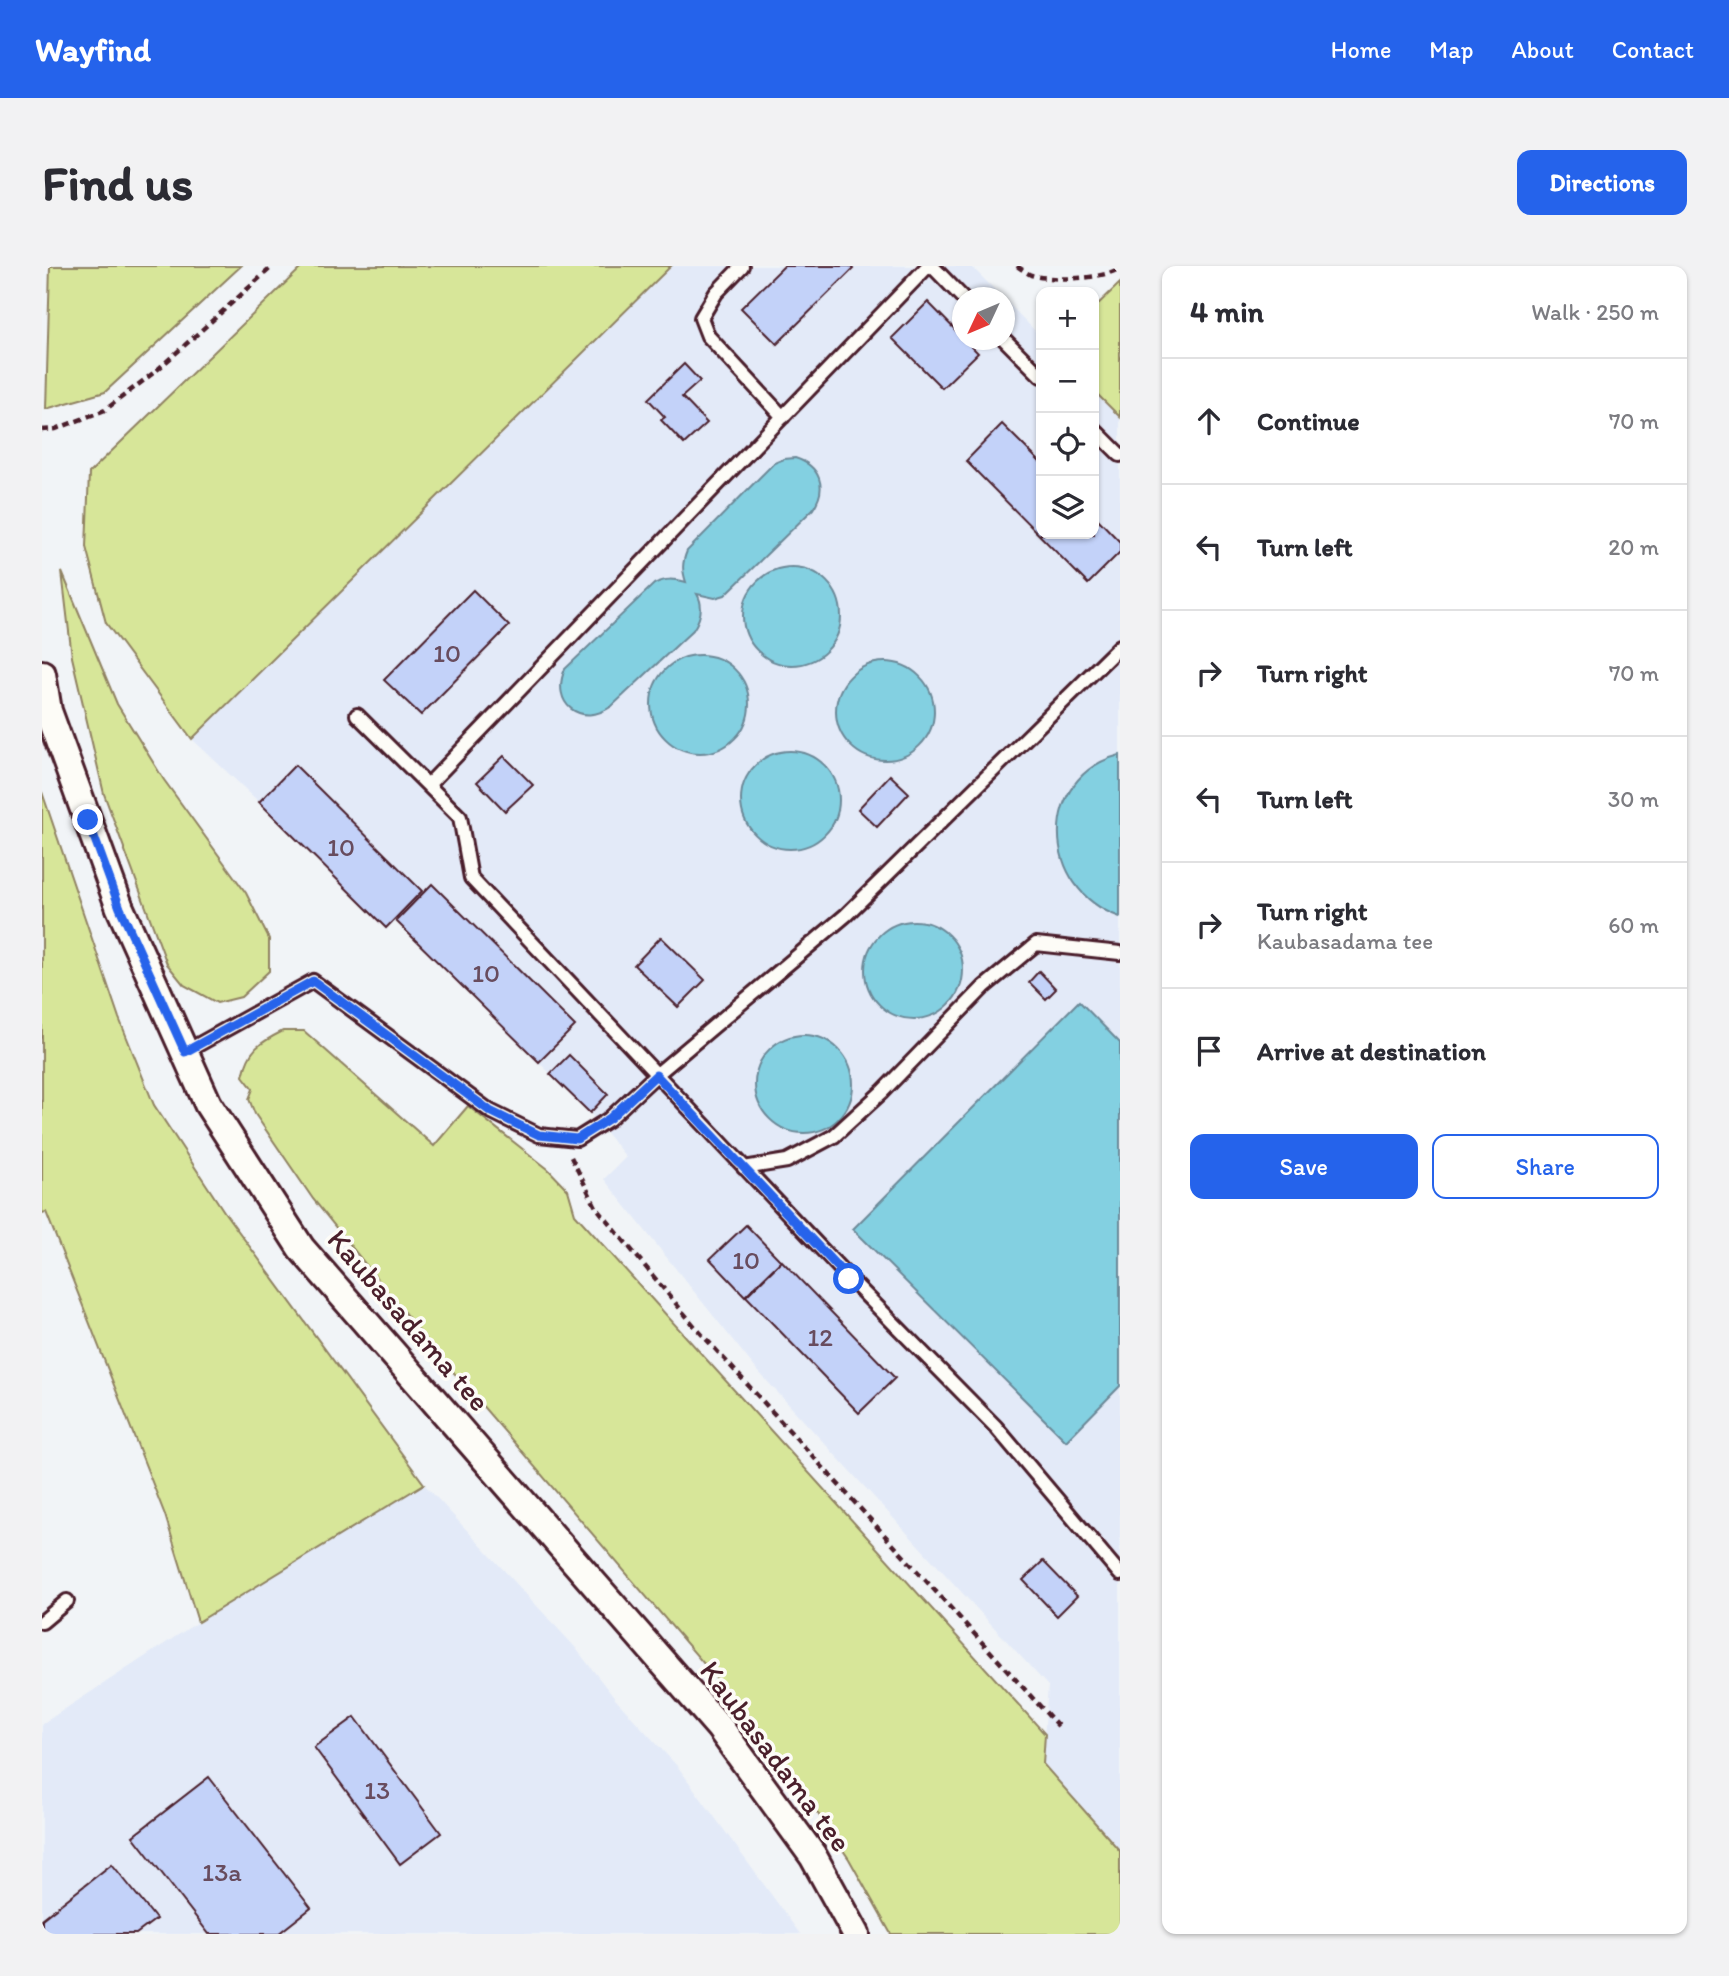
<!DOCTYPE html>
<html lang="en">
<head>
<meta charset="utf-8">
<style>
	:root { --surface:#fff; --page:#f2f2f3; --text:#2b2b33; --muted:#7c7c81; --line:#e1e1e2; --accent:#2563eb }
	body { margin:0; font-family:Itim,sans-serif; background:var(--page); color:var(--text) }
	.controls { position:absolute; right:21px; top:21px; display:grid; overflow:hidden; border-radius:14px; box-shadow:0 2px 5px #0004 }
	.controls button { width:63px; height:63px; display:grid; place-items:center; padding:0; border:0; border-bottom:2px solid var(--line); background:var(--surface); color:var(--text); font:35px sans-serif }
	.compass { position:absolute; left:910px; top:21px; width:63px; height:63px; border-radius:50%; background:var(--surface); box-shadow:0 2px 5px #0004; rotate:226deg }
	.stop { position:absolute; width:21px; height:21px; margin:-16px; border:5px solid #2563eb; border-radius:50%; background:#fff }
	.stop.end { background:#2563eb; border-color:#fff; box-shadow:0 2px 7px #0008 }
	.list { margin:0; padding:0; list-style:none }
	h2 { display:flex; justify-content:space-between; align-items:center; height:91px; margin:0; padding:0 28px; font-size:30px }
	h2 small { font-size:23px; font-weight:400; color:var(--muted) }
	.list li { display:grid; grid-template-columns:46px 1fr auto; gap:21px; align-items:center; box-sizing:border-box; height:126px; padding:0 28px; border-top:2px solid var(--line) }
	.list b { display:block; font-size:26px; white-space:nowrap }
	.list p { margin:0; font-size:23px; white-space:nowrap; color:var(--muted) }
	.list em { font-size:23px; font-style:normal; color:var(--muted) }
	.actions { display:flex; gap:14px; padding:21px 28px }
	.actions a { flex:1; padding:16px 0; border:2px solid var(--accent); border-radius:14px; text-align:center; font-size:24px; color:var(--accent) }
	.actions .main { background:var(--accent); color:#fff }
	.icon { flex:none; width:38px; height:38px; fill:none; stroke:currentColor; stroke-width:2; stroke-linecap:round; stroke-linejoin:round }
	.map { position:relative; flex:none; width:1078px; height:1668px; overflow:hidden; border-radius:14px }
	header { display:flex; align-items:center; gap:42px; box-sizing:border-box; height:98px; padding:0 35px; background:var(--accent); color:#fff }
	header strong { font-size:33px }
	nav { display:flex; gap:38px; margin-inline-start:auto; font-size:24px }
	.intro { display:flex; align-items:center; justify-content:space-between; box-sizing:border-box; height:168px; padding:0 42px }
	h1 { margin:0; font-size:49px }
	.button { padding:18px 32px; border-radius:14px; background:var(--accent); color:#fff; font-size:24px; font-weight:700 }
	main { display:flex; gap:42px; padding:0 42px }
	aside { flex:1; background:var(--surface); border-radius:14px; box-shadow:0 2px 5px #0004 }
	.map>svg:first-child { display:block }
	.built { fill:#e3eaf8 }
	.green { fill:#d7e699; stroke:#908262; stroke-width:2 }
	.water { fill:#83d0e1; stroke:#6c8998; stroke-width:2 }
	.building { fill:#c3d2f9; stroke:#4a1f2b; stroke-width:2 }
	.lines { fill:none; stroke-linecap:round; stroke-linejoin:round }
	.lane-casing { stroke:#4a1f2b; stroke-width:18 }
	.street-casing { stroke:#4a1f2b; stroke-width:32 }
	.path { stroke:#4a1f2b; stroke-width:4.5; stroke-dasharray:7 5; stroke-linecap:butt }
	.lane { stroke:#fdfcf7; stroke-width:12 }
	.street { stroke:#fdfcf7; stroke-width:26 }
	.route { stroke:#2563eb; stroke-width:9 }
	.labels { text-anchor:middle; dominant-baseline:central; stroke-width:7; stroke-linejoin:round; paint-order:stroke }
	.number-label { font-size:26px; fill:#684c5e }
	.street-label { font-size:30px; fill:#4a1f2b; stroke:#fdfcf7 }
</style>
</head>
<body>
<header>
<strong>Wayfind</strong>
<nav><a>Home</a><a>Map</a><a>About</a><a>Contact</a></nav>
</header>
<div class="intro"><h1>Find us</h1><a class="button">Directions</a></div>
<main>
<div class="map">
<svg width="1078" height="1668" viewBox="0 0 1078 1668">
	<rect width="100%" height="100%" fill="#f1f4f7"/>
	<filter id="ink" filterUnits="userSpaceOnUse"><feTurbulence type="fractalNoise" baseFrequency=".0143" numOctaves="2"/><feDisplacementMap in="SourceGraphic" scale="14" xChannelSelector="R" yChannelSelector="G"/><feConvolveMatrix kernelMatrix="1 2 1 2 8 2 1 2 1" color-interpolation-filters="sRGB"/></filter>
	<g filter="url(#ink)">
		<!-- built -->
		<path class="built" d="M629,0H929L960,31L920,32V74H962L963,34L999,71V268H1052V125L1078,151V1585L1000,1498L1006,1420L714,1103L562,913L584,891L548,847L355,655L344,662L217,536L150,473Z
			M382,1218L532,1380L574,1434L636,1501L758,1668H0V1458L156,1356Z"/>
		<!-- green -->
		<path class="green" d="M8,0H199L63,126L4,143Z
			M261,0H629L150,473L64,357L44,281L47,207Z
			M1078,17V151L1052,125V42Z
			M20,306L75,438L122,514L204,627L227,673V705L199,731L175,737L142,719L125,698L62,528L30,391Z
			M0,526L77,752L112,839L183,947L382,1218L156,1356L123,1249L4,946L0,947Z
			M241,765H262L392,880L426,840L506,903L526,924L533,948L1003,1468L1001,1498L1078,1585V1668H849L807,1593L718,1463L389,1080L271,933L213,848L207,833L211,823L201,810C207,783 217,777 241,765Z"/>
		<!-- water -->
		<path class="water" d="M753,192C778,200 786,221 771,243L683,329L673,332L655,328C662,340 659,352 651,364L570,440C539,462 508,438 523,403L612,318C624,312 631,313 644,316C640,304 640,297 645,285L732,197L742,193Z
			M701 350a49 49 0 1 1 98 0a49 49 0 1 1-98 0Z
			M609 438a49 49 0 1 1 98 0a49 49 0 1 1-98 0Z
			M794 445a49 49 0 1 1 98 0a49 49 0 1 1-98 0Z
			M699 534a49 49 0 1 1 98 0a49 49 0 1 1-98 0Z
			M1078,489V651C997,623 996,509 1078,489Z
			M823 704a49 49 0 1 1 98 0a49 49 0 1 1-98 0Z
			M1037,735L1078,777V1120L1024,1175L811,963Z
			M713 818a49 49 0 1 1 98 0a49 49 0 1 1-98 0Z"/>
		<!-- building -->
		<path class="building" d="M742,0H808L811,3L735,78L699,42Z
			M886,36L936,87L900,122L850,72Z
			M642,98L658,115L640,131L665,157L642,178L619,154L623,151L606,133Z
			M960,158L999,197V268H1052V249L1078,276V286L1046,318L924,195Z
			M431,324L467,360L379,449L342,414Z
			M462,490L491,519L463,545L435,516Z
			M253,499L380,625L344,662L217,536Z
			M848,509L867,527L835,561L816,543Z
			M390,618L533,760L497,796L354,655Z
			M619,671L663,714L636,741L592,699Z
			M997,705L1014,723L1004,733L987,716Z
			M527,789L566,828L548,847L508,808Z
			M704,959L739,995L703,1030L668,993Z
			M740,995L853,1112L817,1147L704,1030Z
			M1001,1295L1035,1330L1015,1350L981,1314Z
			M313,1451L399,1567L358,1598L272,1481Z
			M167,1511L269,1642L236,1668H167L91,1570Z
			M70,1598L114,1653L94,1668H3L0,1664V1653Z"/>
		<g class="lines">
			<defs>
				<path id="lane" d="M700,0L674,27L659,52L666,70L741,151
					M890,0L921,32
					M962,73L999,110
					M1052,163L1078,189
					M315,449L418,551L429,612L807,1012L954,1161L1078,1308
					M386,519L886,0
					M143,786L271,715L448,845L497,869L535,873L567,853L614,809L804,649L1078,380
					M702,902L745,895L792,870L840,826L942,721L994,678L1078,687
					M0,1356L25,1335"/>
				<path id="street" d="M0,408L6,445L78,642L166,838L259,982L678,1462L771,1590L814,1668"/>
			</defs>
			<!-- lane casing -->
			<use href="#lane" class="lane-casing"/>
			<!-- street casing -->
			<use href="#street" class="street-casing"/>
			<!-- path -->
			<path class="path" d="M975,0C979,3 985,7 989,9C1007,15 1065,14 1078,1
				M0,164L14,163L63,144L114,105L231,0
				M529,891L554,941L655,1063L1017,1461"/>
			<!-- lane -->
			<use href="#lane" class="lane"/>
			<!-- street -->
			<use href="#street" class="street"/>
		</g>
	</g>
	<g class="lines" filter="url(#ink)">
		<!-- route -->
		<path class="route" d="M46,554L78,642L143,786L271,715L448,845L497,869L535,873L568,852L614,809L807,1013"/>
	</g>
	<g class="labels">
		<!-- number labels -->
		<g class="number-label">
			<text x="405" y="387">10</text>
			<text x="299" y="581">10</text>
			<text x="444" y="707">10</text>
			<text x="704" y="994">10</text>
			<text x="778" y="1071">12</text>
			<text x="335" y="1524">13</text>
			<text x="180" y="1606">13a</text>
		</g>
		<!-- street labels -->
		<g class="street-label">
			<text transform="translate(367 1054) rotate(49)">Kaubasadama tee</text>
			<text transform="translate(734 1490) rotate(53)">Kaubasadama tee</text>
		</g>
	</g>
</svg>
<div class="controls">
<button>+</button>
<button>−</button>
<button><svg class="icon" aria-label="locate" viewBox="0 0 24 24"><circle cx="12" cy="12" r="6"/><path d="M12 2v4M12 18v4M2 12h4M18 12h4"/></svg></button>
<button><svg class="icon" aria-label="layers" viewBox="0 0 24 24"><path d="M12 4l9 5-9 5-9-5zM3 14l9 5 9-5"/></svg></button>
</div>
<svg class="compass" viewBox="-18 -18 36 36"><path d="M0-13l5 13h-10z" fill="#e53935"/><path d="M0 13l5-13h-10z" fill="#7c7c81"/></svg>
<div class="stop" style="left:807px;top:1013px"></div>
<div class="stop end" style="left:46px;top:554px"></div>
</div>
<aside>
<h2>4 min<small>Walk · 250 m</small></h2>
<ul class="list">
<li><svg class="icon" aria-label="ahead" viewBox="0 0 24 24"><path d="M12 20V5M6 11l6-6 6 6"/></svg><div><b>Continue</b></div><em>70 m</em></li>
<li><svg class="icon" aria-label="left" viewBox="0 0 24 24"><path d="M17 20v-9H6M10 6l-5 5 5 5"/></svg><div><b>Turn left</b></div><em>20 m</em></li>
<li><svg class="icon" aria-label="right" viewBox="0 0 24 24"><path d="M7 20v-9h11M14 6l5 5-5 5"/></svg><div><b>Turn right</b></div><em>70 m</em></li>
<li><svg class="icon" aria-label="left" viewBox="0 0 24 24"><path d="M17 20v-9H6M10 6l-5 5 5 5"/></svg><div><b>Turn left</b></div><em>30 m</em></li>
<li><svg class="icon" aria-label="right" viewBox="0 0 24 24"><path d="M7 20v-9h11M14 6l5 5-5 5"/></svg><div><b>Turn right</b><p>Kaubasadama tee</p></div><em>60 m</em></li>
<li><svg class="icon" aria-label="arrive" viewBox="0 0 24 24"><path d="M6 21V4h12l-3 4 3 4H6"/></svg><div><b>Arrive at destination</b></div></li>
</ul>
<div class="actions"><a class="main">Save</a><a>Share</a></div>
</aside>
</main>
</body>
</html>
